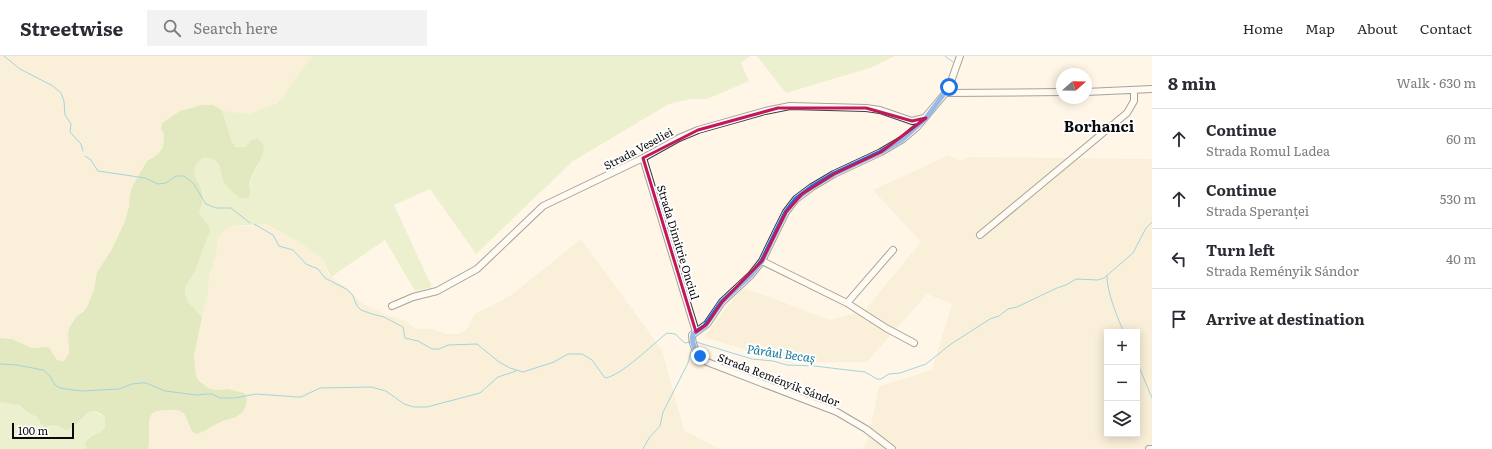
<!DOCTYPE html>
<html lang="en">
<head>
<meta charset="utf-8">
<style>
	:root { --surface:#fff; --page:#f2f2f3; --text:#2b2b33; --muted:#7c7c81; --line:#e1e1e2 }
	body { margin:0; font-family:Literata,serif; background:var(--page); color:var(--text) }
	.controls { position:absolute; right:12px; bottom:12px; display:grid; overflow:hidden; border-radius:0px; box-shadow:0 2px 10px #0003 }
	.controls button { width:36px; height:36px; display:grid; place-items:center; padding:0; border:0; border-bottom:1px solid var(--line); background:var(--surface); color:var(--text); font:20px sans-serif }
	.compass { position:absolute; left:1056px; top:12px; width:36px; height:36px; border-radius:50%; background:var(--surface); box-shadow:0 2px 10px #0003; rotate:70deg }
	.scale { position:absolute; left:12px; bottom:10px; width:62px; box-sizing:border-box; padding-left:4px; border:2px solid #0a0a0a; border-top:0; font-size:11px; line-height:14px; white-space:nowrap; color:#0a0a0a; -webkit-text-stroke:3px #fff; paint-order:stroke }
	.stop { position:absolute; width:12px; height:12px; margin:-9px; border:3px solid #1a73e8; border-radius:50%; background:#fff }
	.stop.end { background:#1a73e8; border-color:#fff; box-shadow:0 1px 4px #0008 }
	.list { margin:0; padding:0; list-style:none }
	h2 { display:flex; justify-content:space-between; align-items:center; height:52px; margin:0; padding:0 16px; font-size:17px }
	h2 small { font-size:13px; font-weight:400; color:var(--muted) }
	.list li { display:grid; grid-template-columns:26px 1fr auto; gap:12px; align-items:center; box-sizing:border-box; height:60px; padding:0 16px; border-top:1px solid var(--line) }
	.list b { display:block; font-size:15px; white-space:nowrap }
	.list p { margin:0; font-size:13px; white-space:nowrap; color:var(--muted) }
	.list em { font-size:13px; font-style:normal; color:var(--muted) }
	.icon { flex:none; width:22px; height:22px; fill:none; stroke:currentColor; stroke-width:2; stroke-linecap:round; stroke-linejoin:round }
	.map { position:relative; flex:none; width:1152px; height:393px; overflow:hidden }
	header { display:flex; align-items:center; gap:24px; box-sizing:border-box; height:56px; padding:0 20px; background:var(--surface); border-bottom:1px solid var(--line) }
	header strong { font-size:19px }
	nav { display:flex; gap:22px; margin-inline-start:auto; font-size:14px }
	.search { width:280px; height:36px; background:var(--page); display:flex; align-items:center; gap:10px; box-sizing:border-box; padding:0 14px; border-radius:0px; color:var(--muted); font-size:15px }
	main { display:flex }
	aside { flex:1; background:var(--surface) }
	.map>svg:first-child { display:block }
	.farmland { fill:#f4e9c8; fill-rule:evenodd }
	.green { fill:#d7e9b1 }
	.forest { fill:#bed990 }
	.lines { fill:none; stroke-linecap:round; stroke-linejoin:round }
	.stream { stroke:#31aacf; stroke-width:1 }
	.minor-casing { stroke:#3d3d3d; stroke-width:8 }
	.minor { stroke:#fff; stroke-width:6 }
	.route { stroke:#1a73e8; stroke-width:5 }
	.marked { fill:none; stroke:#c2185b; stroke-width:3; stroke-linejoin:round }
	.labels { text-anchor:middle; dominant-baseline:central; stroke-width:4; stroke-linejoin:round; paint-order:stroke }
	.street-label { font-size:11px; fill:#0a0a0a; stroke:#fff }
	.water-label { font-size:12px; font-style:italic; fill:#13779c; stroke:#fff }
	.district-label { font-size:15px; font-weight:bold; fill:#0a0a0a; stroke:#fff }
</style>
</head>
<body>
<header>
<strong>Streetwise</strong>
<div class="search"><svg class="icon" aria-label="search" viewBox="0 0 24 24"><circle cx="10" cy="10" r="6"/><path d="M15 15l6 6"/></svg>Search here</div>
<nav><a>Home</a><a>Map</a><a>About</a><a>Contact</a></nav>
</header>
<main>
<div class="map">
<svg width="1152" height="393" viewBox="0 0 1152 393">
	<rect width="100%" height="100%" fill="#fff6e7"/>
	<!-- farmland -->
	<path class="farmland" d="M0,0H312L292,27L283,41L273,48L257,56L251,58H244L228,56L213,49H201L180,55L162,67L161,70L164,78L163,91L158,98L147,105L132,132L129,151L124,167L111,195L96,219L94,233L87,251L83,256L76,261L69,272L68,278L69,297L67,303L61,305L57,304L48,291L32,292L12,283L0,282Z
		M949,99L960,105L969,101L1152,103V392L863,393L868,384L879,330L932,314L952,248L927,238L867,306H786L704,281L742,232L770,241L829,264L864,255L921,186L873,134ZM1107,276H1137V378H1107Z
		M262,167L296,184L317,198L322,202L329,219L352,236L358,244L363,248L387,259L406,265L413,271L419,273H432L447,278H457L463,276L468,271L475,258L510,240L581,183L662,294L684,374L719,393H148L150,379L149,366L151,360L159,354H172L181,356L185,360L190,372L194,376L209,373L217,368L238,360L246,349L243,337L229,333L213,334L207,331L199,325L196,320L194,314V300L203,254L208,237L209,221L216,200L217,186L220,180L223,175L232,170H249Z"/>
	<!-- green -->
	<path class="green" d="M312,0H750L741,7L749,25L707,43H691L669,48L573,105L476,198L430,133L394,149L432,231L415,235L385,184L331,221L322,202L296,184L265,168L232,170L223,175L218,183L216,200L209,221L208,237L202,261L189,247L185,238V232L195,215L210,175C210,167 202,164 199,156C200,151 203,146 204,141C204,128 185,117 199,104C202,101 207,101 211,102C222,107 220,116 224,126C226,132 238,143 244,143L251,137L250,124L258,110L263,95L248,87L247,90L242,92L233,89L222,54L231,56L250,58L276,47L283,41L292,27Z
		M757,0H895L870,12L786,37Z
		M0,346L16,347L28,357L37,361L48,371L54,369L60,372L70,373C79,368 83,355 94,355L105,361V371C100,379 90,377 85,387L86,393H0Z"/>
	<!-- forest -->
	<path class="forest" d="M201,49H213L222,54L232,86L236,91H245L251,84L257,83C274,90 253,114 250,124C248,131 254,136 248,142L241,143C236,139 228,134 225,128C219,119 223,103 208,102C203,101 200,103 197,107C189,120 201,126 203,138C204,144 201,150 199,156C202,164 210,167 210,175L195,215L185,232V238L189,247L202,261L194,300L196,320L199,325L210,333L216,334L228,333L244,337C250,345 245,356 236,361C231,363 224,364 219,367C211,370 205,376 197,378C187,374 190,364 183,357C178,353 172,354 165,354C145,355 150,366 149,381C149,385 149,389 148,393H86L85,387C91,377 100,379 105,371V361C85,343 83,371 66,374L54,369L45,371L42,369L37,361L28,357L19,349L0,346V282L12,283L32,292L48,291L50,293L57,304L64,305L69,297L68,278L69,272L76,261L83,256L87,251L94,233L97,216L111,195L124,167L129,151L130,138L133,129L147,105L158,98L163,91L164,78L161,73L162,67L180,55Z"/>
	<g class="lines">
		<!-- stream -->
		<path class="stream" d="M4,0L20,13L53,30L61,37L64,45L65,59L71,68L70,76L81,88L83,95
			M945,0L953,6
			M85,100L91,104L98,115L145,122L158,128L166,127L176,120H184L193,127L206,148L216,152H231L250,167
			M254,168L273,179L279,190L293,194L306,208L318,213L325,222L348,234L353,240L357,250L361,254L372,258L384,261L403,271L405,282L418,285L432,293H439L448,289L477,288L499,306L510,312L523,316L554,306L568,298H582L592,304L605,322C621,320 653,288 667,277L675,278L685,287L691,286
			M1107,220C1106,233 1118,264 1124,276
			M696,286L752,303L773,305L787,309L814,310L865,316L877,323H881L889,318L900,317L926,308L951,288L990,263L999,260L1008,253L1017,251L1057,232L1066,229L1076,223L1098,224L1104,222L1133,197L1146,172L1152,166
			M1137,306L1152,342
			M0,308L17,309L43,314L50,320L55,329L60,332L81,335L119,333L132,328L141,327H146L165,335L197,339L207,338H212L220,342H235L256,338L297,341H301L320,332L371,331L386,335L404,348L414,351H427L480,337L498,321L516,315
			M643,393L649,382L660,370L663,356L688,307L692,291"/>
		<defs>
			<path id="minor" d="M1086,36L1152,33
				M945,37L1062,36
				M643,102L696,276
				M980,179L1127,57L1134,45V34
				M762,205L847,247L886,272L914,287
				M847,247L893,194
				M392,250L413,241L437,235L477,213L543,150L643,102L679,82L698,74L765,55L790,50L866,52L880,54L912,65L924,62
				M892,393L866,373L837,356L707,306C698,300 692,290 692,279L707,268L722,246L751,219L762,205L777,174L786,156L796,143L812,131L834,118L881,96L903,83L917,71L948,34L960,0
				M1149,393H1152"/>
		</defs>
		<!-- minor casing -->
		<use href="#minor" class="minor-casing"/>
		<!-- minor -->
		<use href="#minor" class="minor"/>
	</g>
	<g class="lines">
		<!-- route -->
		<path class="route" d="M700,300C695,294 691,286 693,278L705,270L722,246L751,219L762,205L777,174L786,156L796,143L812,131L834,118L881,96L903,83L926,62L949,31"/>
	</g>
	<!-- marked area -->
	<path d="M0 0H1152V393H0ZM778,52H866L912,65L926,62L881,96L834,118L802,138L786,156L762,205L722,246L707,268L696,276L643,102L698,74Z" fill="#fff6e7" fill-opacity=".55" fill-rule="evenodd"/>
	<path class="marked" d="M778,52H866L912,65L926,62L881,96L834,118L802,138L786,156L762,205L722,246L707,268L696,276L643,102L698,74Z"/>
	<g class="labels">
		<!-- street labels -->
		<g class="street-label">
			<text transform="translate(638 92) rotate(-28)">Strada Veseliei</text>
			<text transform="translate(679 186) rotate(73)">Strada Dimitrie Onciul</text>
			<text transform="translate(779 323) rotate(21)">Strada Reményik Sándor</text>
		</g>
		<!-- water labels -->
		<g class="water-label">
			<text transform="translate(781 297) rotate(8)">Pârâul Becaș</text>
		</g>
		<!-- district labels -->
		<g class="district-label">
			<text x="1099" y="69">Borhanci</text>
		</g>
	</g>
</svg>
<div class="controls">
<button>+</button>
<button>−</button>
<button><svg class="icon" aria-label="layers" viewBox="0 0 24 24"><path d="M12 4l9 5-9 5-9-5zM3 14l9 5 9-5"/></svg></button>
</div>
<svg class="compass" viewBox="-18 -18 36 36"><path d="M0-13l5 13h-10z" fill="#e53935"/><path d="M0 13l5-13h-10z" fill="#7c7c81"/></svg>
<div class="scale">100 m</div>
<div class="stop" style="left:949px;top:31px"></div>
<div class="stop end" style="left:700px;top:300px"></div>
</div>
<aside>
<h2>8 min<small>Walk · 630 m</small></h2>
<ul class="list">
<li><svg class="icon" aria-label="ahead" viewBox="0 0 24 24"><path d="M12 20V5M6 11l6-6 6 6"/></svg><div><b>Continue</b><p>Strada Romul Ladea</p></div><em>60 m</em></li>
<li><svg class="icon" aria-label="ahead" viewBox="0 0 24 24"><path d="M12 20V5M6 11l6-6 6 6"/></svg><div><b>Continue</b><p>Strada Speranței</p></div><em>530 m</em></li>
<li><svg class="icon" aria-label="left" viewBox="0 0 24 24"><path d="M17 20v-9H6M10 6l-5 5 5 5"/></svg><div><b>Turn left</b><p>Strada Reményik Sándor</p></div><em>40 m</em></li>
<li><svg class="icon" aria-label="arrive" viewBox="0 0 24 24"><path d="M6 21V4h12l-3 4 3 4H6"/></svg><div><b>Arrive at destination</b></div></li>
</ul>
</aside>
</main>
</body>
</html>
